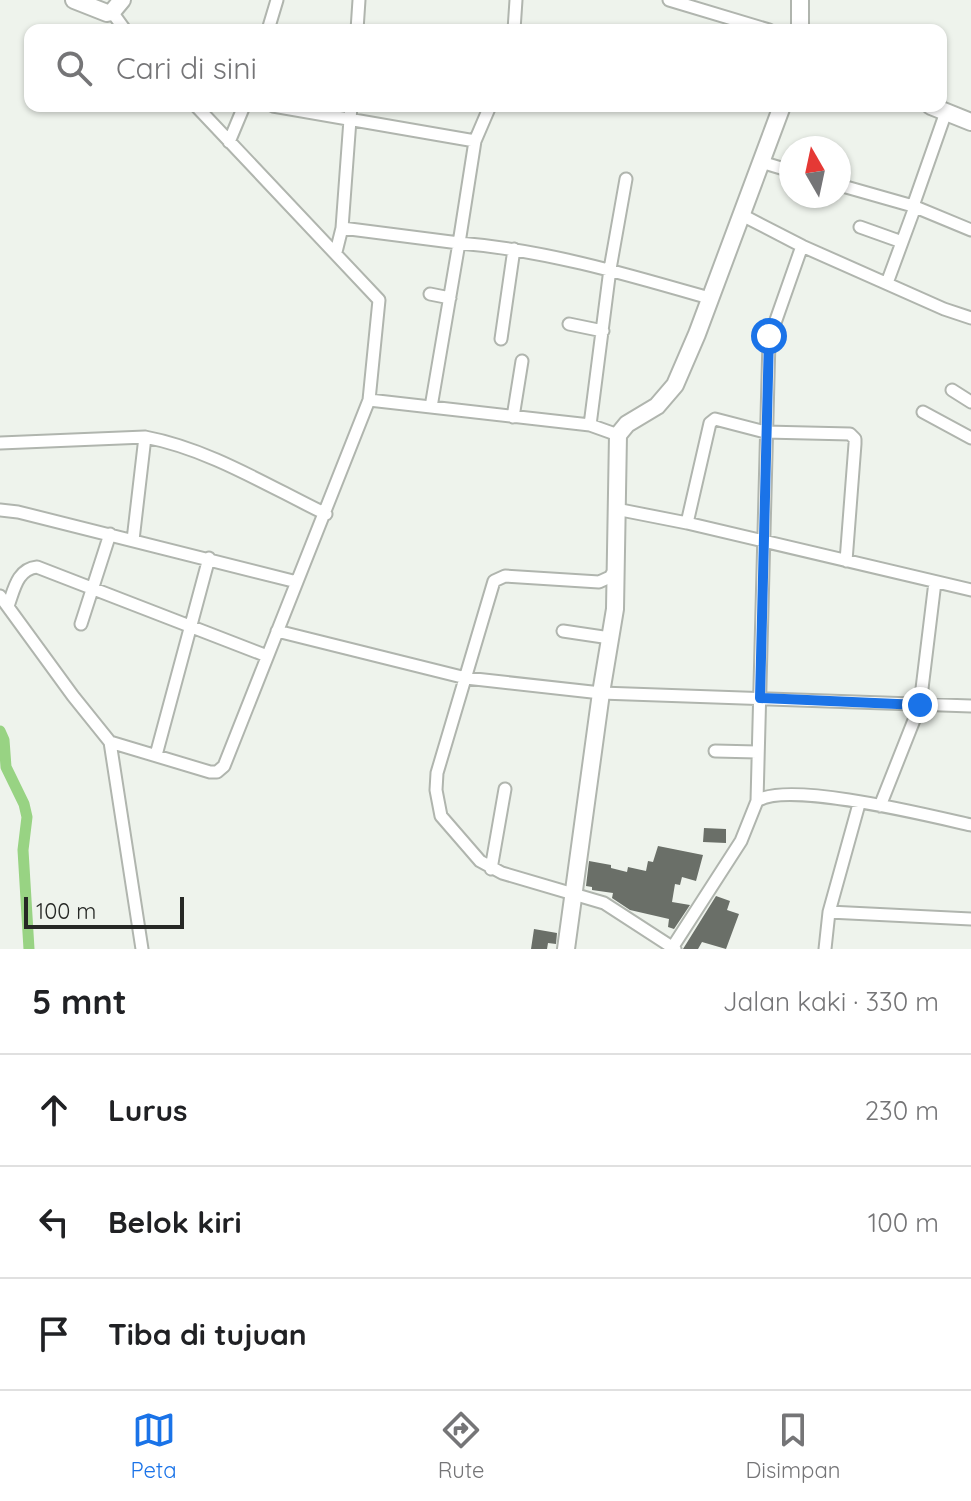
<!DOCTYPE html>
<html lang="id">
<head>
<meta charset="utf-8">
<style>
	:root { --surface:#fff; --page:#f6f6f6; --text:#202124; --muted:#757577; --line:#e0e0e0; --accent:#1a73e8 }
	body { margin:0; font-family:Quicksand,sans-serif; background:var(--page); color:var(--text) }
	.compass { position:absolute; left:779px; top:136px; width:72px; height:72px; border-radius:50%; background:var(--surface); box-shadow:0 2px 6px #0004; rotate:351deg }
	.scale { position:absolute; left:24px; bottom:20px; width:160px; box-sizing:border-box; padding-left:8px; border:4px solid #262825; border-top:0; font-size:22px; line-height:28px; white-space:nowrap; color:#262825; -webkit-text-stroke:6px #eef3ec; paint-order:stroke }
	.stop { position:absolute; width:24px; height:24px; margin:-18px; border:6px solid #1a73e8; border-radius:50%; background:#fff }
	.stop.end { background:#1a73e8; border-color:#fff; box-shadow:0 2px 8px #0008 }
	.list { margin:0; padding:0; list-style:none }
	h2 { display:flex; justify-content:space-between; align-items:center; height:104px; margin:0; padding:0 32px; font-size:34px }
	h2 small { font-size:26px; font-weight:400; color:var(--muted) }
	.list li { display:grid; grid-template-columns:52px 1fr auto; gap:24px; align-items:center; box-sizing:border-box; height:112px; padding:0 32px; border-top:2px solid var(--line) }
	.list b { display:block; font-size:30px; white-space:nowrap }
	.list em { font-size:26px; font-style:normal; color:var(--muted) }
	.icon { flex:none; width:44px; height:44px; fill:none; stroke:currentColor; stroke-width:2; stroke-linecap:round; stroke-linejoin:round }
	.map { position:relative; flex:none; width:971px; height:949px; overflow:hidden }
	.search { position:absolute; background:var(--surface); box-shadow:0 2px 6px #0004; left:24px; right:24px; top:24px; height:88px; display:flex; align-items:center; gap:20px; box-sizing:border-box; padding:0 28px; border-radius:16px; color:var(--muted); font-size:30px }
	.sheet { height:440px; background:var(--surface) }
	nav { display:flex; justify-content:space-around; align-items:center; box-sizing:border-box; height:112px; border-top:2px solid var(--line); background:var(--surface); font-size:22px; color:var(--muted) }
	nav a { display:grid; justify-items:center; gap:4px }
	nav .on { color:var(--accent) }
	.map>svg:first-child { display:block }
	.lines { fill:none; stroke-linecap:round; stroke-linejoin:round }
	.canal { stroke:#98d383; stroke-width:11 }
	.building { fill:#6a6f68 }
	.street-casing { stroke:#b0b5ae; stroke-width:15 }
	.secondary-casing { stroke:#b0b5ae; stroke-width:20 }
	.street { stroke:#fff; stroke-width:11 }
	.secondary { stroke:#fff; stroke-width:16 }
	.route { stroke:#1a73e8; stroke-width:10 }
</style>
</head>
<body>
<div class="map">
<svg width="971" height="949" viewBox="0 0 971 949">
	<rect width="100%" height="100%" fill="#eef3ec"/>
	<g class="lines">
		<!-- canal -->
		<path class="canal" d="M0,731L4,740L6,767L24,804L27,817L23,850L29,949"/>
	</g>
	<!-- building -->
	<path class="building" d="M704,828L726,829V843L703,842Z
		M658,846L703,855L696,881L682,877L680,885L675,884L672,902L690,905L674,929L668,927L669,919L630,910L612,898L613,893L592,890V887L586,886L589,861L611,865V868L627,872L628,867L646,871L648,861L653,862Z
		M716,896L730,901L727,910L739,914L726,949L702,942L698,949H683Z
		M534,929L557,933L556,944L548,943L547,949H531Z"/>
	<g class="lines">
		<defs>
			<path id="street" d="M669,0L769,30
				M112,12L125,30
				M268,30L277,0
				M357,30L359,0
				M514,30L516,0
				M273,106L475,141
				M229,142L244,106
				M761,162L791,171
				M839,185L913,206L971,230
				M913,206L946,112
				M740,214L802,246
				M860,227L902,242
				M342,228L459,243L475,141L490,106
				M336,252L342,228L351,106
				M887,283L915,207
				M430,294L450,298
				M569,324L603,331
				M501,339L514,249
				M952,390L971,402
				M369,400L590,425L618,435
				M431,407L459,243C545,250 626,274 709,298
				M923,412L971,438
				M513,417L522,361
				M590,425L610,269L626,179
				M0,443L145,437C209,449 268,486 326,514
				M616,509L687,523L971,590
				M0,510L18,512L297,582
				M687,523L710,423L715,419L765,432L850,434L855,439V444L846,561
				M133,540L145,437
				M617,567L610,577L599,582L505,576L494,581L437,773L436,790L441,816L480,861L502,873L604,903L675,949
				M0,596L73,696L110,742L142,949
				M8,606C14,590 17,569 37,567L267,656
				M81,624L110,534
				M277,631L466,678L601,693L971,706
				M563,631L610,638
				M110,742L210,772H217L224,766L369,400L379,300L196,106
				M715,751L757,752
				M156,755L209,558
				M757,801C787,780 931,816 971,825
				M880,806L920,705L935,582
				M491,869L505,789
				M829,912L971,919
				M672,948L741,841L757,801L769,340L802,246L944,309L971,318
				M825,949L829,912L859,804"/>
			<path id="secondary" d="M74,0L107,13L112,12L122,0
				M800,0V30
				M931,106L971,122
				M566,949L601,693L615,609L618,435L627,424L657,406L675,385L697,334L782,106"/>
		</defs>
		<!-- street casing -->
		<use href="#street" class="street-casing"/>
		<!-- secondary casing -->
		<use href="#secondary" class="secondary-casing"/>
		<!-- street -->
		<use href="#street" class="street"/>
		<!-- secondary -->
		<use href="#secondary" class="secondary"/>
	</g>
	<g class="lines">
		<!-- route -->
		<path class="route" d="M769,336L760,698L920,705"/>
	</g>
</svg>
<svg class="compass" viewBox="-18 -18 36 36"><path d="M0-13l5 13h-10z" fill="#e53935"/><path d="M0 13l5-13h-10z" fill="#757577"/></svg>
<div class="scale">100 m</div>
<div class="stop" style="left:769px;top:336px"></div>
<div class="stop end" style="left:920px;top:705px"></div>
<div class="search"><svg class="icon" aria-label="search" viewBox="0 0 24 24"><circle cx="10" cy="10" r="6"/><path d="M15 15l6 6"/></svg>Cari di sini</div>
</div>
<section class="sheet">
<h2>5 mnt<small>Jalan kaki · 330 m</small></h2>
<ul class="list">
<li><svg class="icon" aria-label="ahead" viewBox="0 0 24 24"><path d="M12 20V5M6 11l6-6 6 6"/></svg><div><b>Lurus</b></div><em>230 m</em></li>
<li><svg class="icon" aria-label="left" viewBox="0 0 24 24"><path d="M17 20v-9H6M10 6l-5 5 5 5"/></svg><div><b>Belok kiri</b></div><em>100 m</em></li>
<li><svg class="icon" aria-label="arrive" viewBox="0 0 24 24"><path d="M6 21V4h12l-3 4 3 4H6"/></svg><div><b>Tiba di tujuan</b></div></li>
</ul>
</section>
<nav>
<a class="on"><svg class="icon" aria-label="map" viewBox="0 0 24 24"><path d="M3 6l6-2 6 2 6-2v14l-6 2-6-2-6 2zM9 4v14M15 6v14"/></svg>Peta</a>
<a><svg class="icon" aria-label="directions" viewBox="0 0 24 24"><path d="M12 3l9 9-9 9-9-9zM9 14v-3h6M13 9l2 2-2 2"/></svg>Rute</a>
<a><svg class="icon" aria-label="saved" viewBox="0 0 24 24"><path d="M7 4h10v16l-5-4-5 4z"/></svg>Disimpan</a>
</nav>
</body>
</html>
